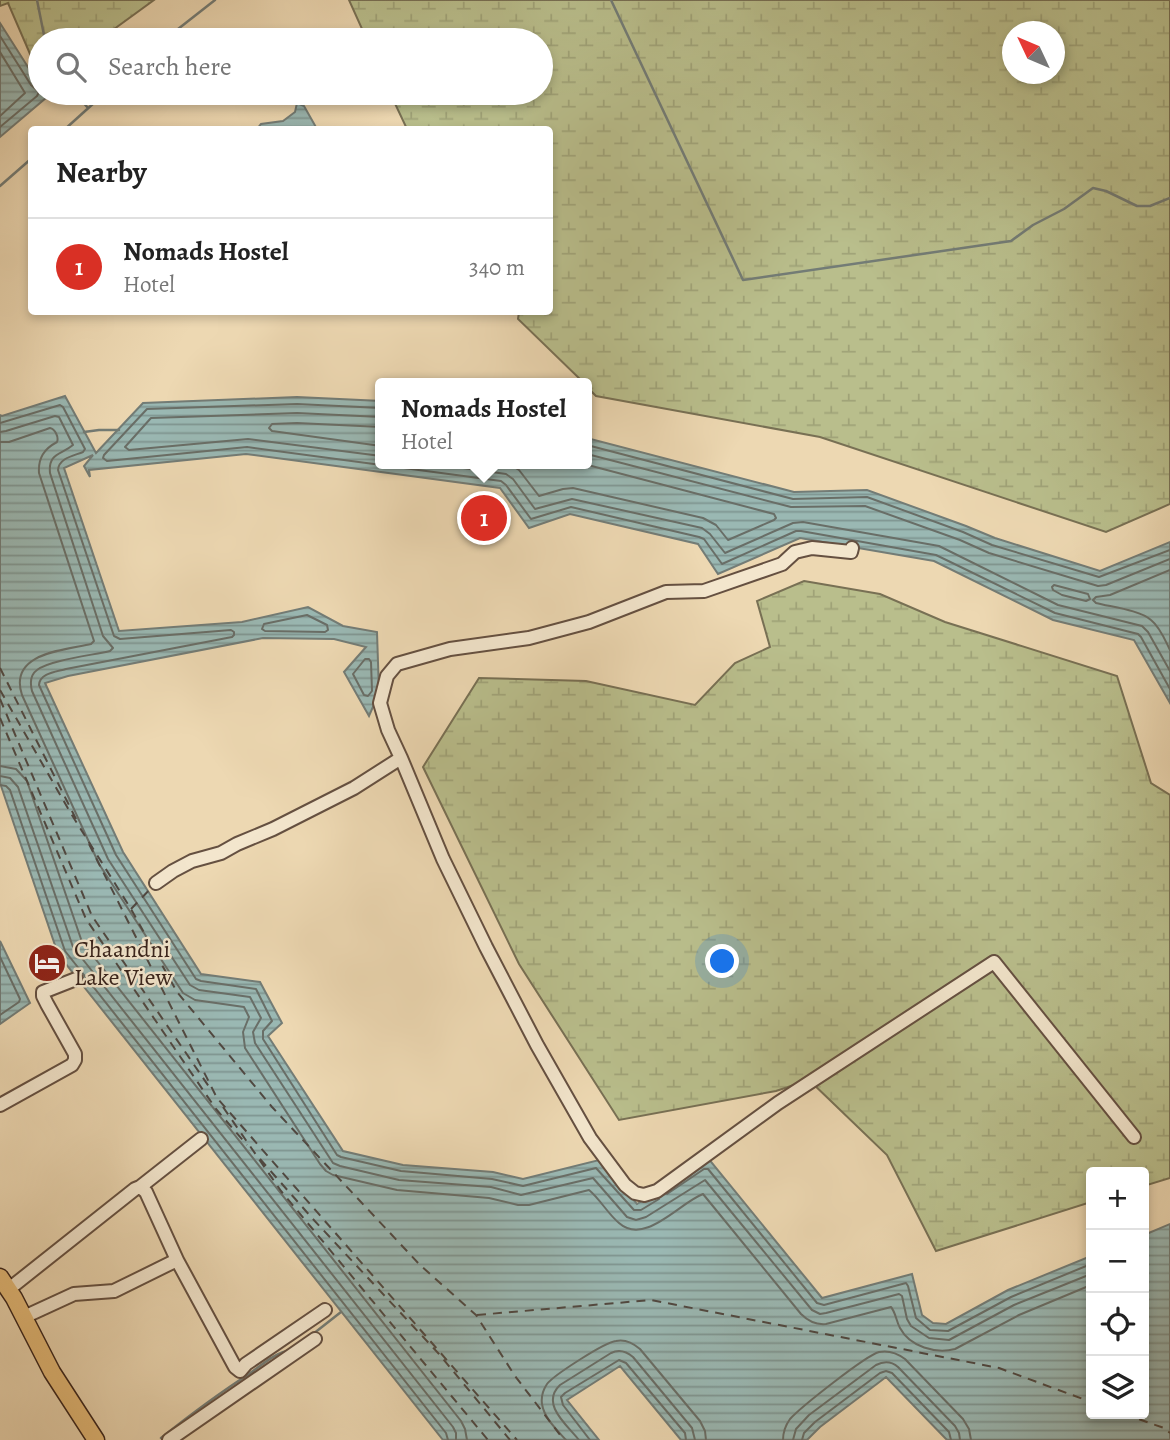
<!DOCTYPE html>
<html lang="en">
<head>
<meta charset="utf-8">
<style>
	:root { --surface:#fff; --page:#f2f2f2; --text:#222; --muted:#767676; --line:#e0e0e0; --accent:#d93025 }
	body { margin:0; font-family:Alegreya,serif; background:var(--page); color:var(--text) }
	.controls { position:absolute; right:21px; bottom:21px; display:grid; overflow:hidden; border-radius:7px; box-shadow:0 4px 10px #0003 }
	.controls button { width:63px; height:63px; display:grid; place-items:center; padding:0; border:0; border-bottom:2px solid var(--line); background:var(--surface); color:var(--text); font:35px sans-serif }
	.compass { position:absolute; left:1002px; top:21px; width:63px; height:63px; border-radius:50%; background:var(--surface); box-shadow:0 4px 10px #0003; rotate:314deg }
	.you { position:absolute; left:723px; top:962px; width:24px; height:24px; margin:-18px; border:5px solid #fff; border-radius:50%; background:#1a73e8; box-shadow:0 0 0 10px #1a73e833 }
	.badge { display:grid; place-items:center; width:46px; height:46px; border-radius:50%; background:var(--accent); color:#fff; font-size:23px; font-weight:700 }
	.pin { position:absolute; translate:-50% -50%; border:4px solid #fff; box-shadow:0 2px 7px #0006 }
	.popup { position:absolute; left:375px; top:378px; width:217px; height:91px; box-sizing:border-box; display:grid; place-content:center; border-radius:7px; background:var(--surface); filter:drop-shadow(0 2px 5px #0005); font-size:23px; white-space:nowrap; color:var(--muted) }
	.popup b { font-size:26px; color:var(--text) }
	.popup::after { content:''; position:absolute; left:50%; top:100%; margin-left:-14px; border:14px solid transparent; border-top-color:var(--surface) }
	.list { margin:0; padding:0; list-style:none }
	h2 { display:flex; justify-content:space-between; align-items:center; height:91px; margin:0; padding:0 28px; font-size:30px }
	h2 small { font-size:23px; font-weight:400; color:var(--muted) }
	.list li { display:grid; grid-template-columns:46px 1fr auto; gap:21px; align-items:center; box-sizing:border-box; height:98px; padding:0 28px; border-top:2px solid var(--line) }
	.list b { display:block; font-size:26px; white-space:nowrap }
	.list p { margin:0; font-size:23px; white-space:nowrap; color:var(--muted) }
	.list em { font-size:23px; font-style:normal; color:var(--muted) }
	.icon { flex:none; width:38px; height:38px; fill:none; stroke:currentColor; stroke-width:2; stroke-linecap:round; stroke-linejoin:round }
	.map { position:relative; flex:none; width:1170px; height:1440px; overflow:hidden }
	.search { position:absolute; background:var(--surface); box-shadow:0 4px 10px #0003; left:28px; top:28px; width:525px; height:77px; display:flex; align-items:center; gap:18px; box-sizing:border-box; padding:0 24px; border-radius:38px; color:var(--muted); font-size:26px }
	.panel { position:absolute; background:var(--surface); box-shadow:0 4px 10px #0003; left:28px; top:126px; width:525px; height:189px; border-radius:7px }
	.map>svg:first-child { display:block }
	.wetland { fill:url(#wetland-marsh); stroke:#787054; stroke-width:2; fill-rule:evenodd }
	.water { fill:url(#water-rules); stroke:#737c76; stroke-width:2 }
	.lines { fill:none; stroke-linecap:round; stroke-linejoin:round }
	.shore { stroke:#696e67; stroke-width:2 }
	.stream { stroke:#737c76; stroke-width:2.5 }
	.ferry { stroke:#504841; stroke-width:2; stroke-dasharray:9 7; stroke-linecap:butt }
	.minor-casing { stroke:#655041; stroke-width:16 }
	.major-casing { stroke:#38231b; stroke-width:19 }
	.minor { stroke:#f3e6cd; stroke-width:12 }
	.major { stroke:#e6bc79; stroke-width:16 }
	.labels { text-anchor:middle; dominant-baseline:central; stroke-width:5; stroke-linejoin:round; paint-order:stroke }
	.poi-label { font-size:24px; fill:#38231b; stroke:#f3e6cd; text-anchor:start }
</style>
</head>
<body>
<div class="map">
<svg width="1170" height="1440" viewBox="0 0 1170 1440">
	<defs>
		<pattern id="wetland-marsh" width="20" height="14" patternUnits="userSpaceOnUse" patternTransform="scale(1.75)"><rect width="20" height="14" fill="#b9be8c"/><path d="M1 5h8M5 5V1M11 12h8M15 12V8" fill="none" stroke="#a0a378"/></pattern>
		<pattern id="water-rules" width="6" height="5" patternUnits="userSpaceOnUse" patternTransform="scale(1.75)"><rect width="6" height="5" fill="#9ab8b3"/><path d="M0 2.5h6" fill="none" stroke="#7f9591"/></pattern>
	</defs>
	<rect width="100%" height="100%" fill="#edd8b2"/>
	<filter id="stains"><feTurbulence type="fractalNoise" baseFrequency=".00286" numOctaves="4"/><feColorMatrix values="0 0 0 0 .2 0 0 0 0 .09 0 0 0 0 .02 0 0 0 .5 -.17"/></filter>
	<radialGradient id="worn" r=".72"><stop offset=".6" stop-color="#630" stop-opacity="0"/><stop offset="1" stop-color="#630" stop-opacity=".3"/></radialGradient>
	<!-- wetland -->
	<path class="wetland" d="M0,0H154L99,40H40V77L8,3L0,6Z
		M349,0H1170V504L1106,532L820,437L596,396L587,387V383H584L518,319L519,312H550V130L407,129L390,93H541V40H367ZM1012,32H1054V74H1012Z
		M804,581L880,594L945,622L1117,676L1151,783L1170,795V1178L1144,1186V1172H1091V1202L936,1251L887,1155L809,1080L776,1091L619,1120L519,964L423,767L479,678L586,681L695,705L735,663L770,647L757,601Z"/>
	<!-- water -->
	<path class="water" d="M0,23L40,86V93H44L47,97L0,137Z
		M297,103L304,106L317,129H257L261,124L283,121L295,112Z
		M65,396L96,453L143,403L297,397L381,401V464H587V438L794,492L867,490L966,526L995,538L1100,571L1170,542V703L1134,640L1053,620L934,561L800,538L718,574L698,544L570,514L529,528L500,488L246,454L89,470L90,477L84,466L93,455L64,468L119,631L242,622L308,607L343,626L377,632L379,693L369,716L344,672L366,647L334,639L263,638L68,676L45,683L123,852L201,974L260,982L282,1023L268,1036L343,1151L403,1165L493,1172L523,1179L599,1160L637,1204L708,1158L822,1298L912,1274L922,1315L933,1323L946,1324L1008,1290L1091,1256V1414H1144V1235L1170,1224V1440H947L886,1377L820,1427L807,1440H681L620,1366L567,1400L599,1440H443L58,954L0,783V415L2,416Z
		M0,941L30,1003L0,1024Z"/>
	<g class="lines">
		<!-- shore -->
		<path class="shore" d="M0,36L31,85L39,92L37,96L0,127
			M0,52L25,93L0,116
			M381,408L297,404L147,409L104,455L103,458L107,461L247,447L501,481L506,485L531,519L571,507L699,537L704,539L722,564L796,531H801L936,555L1055,613L1138,634L1141,637L1170,689
			M381,417L297,413L151,418L125,447L129,450L248,439L381,456
			M0,423L60,405L63,407L85,449L83,452C73,456 59,458 58,470L114,636L120,639L231,630L234,632V635L232,637L66,669C56,672 40,673 39,685L116,855L196,979L201,981L256,989L272,1021L263,1031V1039L337,1155L341,1157L401,1171L492,1179L523,1186L596,1168L634,1210H641L659,1199
			M381,427L297,423L272,424L269,428L272,431L381,446
			M0,432L6,431L55,416L59,417L73,445C61,455 48,453 50,473L103,636L113,648L110,651C94,655 49,660 37,670C30,675 30,683 32,691L108,859L190,985L199,990L250,997L261,1018L253,1032L255,1043L333,1163L340,1166L399,1180L491,1187L521,1195L593,1178L627,1217L636,1220L646,1217L705,1180L812,1310L820,1314L826,1313L899,1294L902,1296L907,1319L911,1326L929,1338L949,1340L1014,1305L1091,1274
			M0,442H9L50,428C55,429 59,437 57,442C44,449 38,458 39,473L94,641L91,644C64,650 8,653 22,695L99,864L183,993L195,1000L244,1007L249,1017L243,1032L245,1048L320,1164L326,1171L333,1175L397,1190L489,1198L518,1205H529L589,1190C600,1199 608,1214 619,1223C645,1246 679,1203 703,1194L801,1314C808,1321 816,1325 826,1324L891,1307C896,1313 896,1321 900,1328C910,1347 936,1354 955,1349L1019,1315L1091,1285
			M587,445L793,499L867,497L963,532L992,545L1099,577L1170,550
			M587,454L791,507L865,506L960,540L989,553L1098,586L1106,585L1170,559
			M435,464L506,474L513,479L535,509L572,499L702,528L710,534L725,553L793,523L803,522L939,546L1058,605L1142,626L1148,632L1170,671
			M509,464L519,470L539,496L563,489L573,488L703,518L716,525L728,540L774,520L776,518L774,514L584,464
			M1170,570L1110,595L1096,597L1093,600L1096,603C1111,607 1140,610 1151,620C1160,627 1165,640 1170,650
			M1054,585L1088,594L1090,599L1086,601L1062,595L1053,590L1052,587Z
			M307,615L327,625L328,630L325,632L265,631L262,629L264,624Z
			M365,659H369L371,662L372,691L368,696L364,695L353,674Z
			M0,766L16,769L27,781L82,942L461,1421L465,1429L467,1440
			M0,776L10,778L18,787L73,947L453,1427L456,1433V1440
			M0,785L6,786L10,790L65,951L446,1433L448,1440
			M0,957L20,999L19,1002L0,1015
			M667,1194L704,1169H708L817,1303L824,1305L906,1283L908,1286L916,1318L930,1330L948,1331L1011,1297L1091,1264
			M566,1440C557,1430 544,1418 542,1404C541,1397 543,1390 547,1384C554,1375 605,1342 616,1341C625,1339 633,1343 640,1349L700,1421L705,1431L706,1440
			M579,1440C567,1425 540,1404 560,1385L611,1353C619,1349 626,1351 633,1357L692,1428L695,1440
			M590,1440L563,1405L561,1397L565,1393L619,1360L626,1363L685,1433L686,1440
			M783,1440C783,1432 785,1426 790,1419C801,1407 865,1356 879,1352C889,1350 897,1353 905,1359L963,1419L969,1429L971,1440
			M793,1440L796,1429L809,1415L876,1365C884,1361 891,1361 898,1367L955,1426L959,1433L960,1440
			M802,1440L804,1433L815,1422L880,1373L886,1371L892,1373L949,1432L951,1440"/>
		<!-- stream -->
		<path class="stream" d="M37,0L45,40
			M611,0L743,280L1011,241L1033,225L1064,209L1093,188L1106,191L1137,206H1150L1170,198
			M164,40L215,0
			M75,93L88,108
			M64,130L105,93
			M0,186L32,158
			M84,432L99,430H119
			M313,1334L341,1312
			M161,1438C190,1415 218,1394 249,1374C262,1365 274,1353 291,1350"/>
		<!-- ferry -->
		<path class="ferry" d="M0,668L77,821
			M0,690L70,812L131,909L177,992L272,1107L420,1265L476,1315L515,1376L564,1440
			M0,699L92,916L212,1091
			M0,718L86,919L216,1109L247,1145
			M89,844L217,1098L517,1440
			M131,909L153,886
			M223,1107L281,1191L488,1440
			M260,1159L312,1218L439,1354L510,1440
			M477,1315L651,1300L999,1368L1091,1402
			M1124,1414L1164,1428L1170,1433"/>
		<defs>
			<path id="minor" d="M401,758L388,730L380,703L387,676L397,664L450,649L529,638L589,622L666,592L704,591L782,564L795,552L812,548L851,552L852,548
				M156,883L173,871L192,861L221,853L237,844L273,829L354,788L401,758L443,859L486,947L537,1045L590,1138L625,1185L635,1193L644,1195L657,1191L778,1103L994,962L1134,1137
				M0,1105L72,1065L75,1060V1054L47,1004L43,996V992L76,979
				M140,1187L201,1139
				M9,1289L135,1189L140,1187L146,1192L177,1260L235,1367L240,1371L246,1364L325,1310
				M24,1317L74,1294L114,1291L177,1260
				M169,1440L315,1339"/>
			<path id="major" d="M0,1277L14,1298L52,1372L96,1440"/>
		</defs>
		<!-- minor casing -->
		<use href="#minor" class="minor-casing"/>
		<!-- major casing -->
		<use href="#major" class="major-casing"/>
		<!-- minor -->
		<use href="#minor" class="minor"/>
		<!-- major -->
		<use href="#major" class="major"/>
	</g>
	<!-- icons -->
	<defs>
		<symbol id="hotel-disc" viewBox="-11 -11 22 22"><circle r="9.5" fill="#8f2418" stroke="#f3e6cd"/><path d="M-6-4.5h1.5V1H6V5H4.5V3h-9V5H-6ZM-4 0a1.8 1.8 0 1 1 3.6 0ZM.5 0V-2.5h3Q6-2.5 6 0Z" fill="#fff"/></symbol>
	</defs>
	<g fill-rule="evenodd">
		<use href="#hotel-disc" x="25" y="941" width="44" height="44"/>
	</g>
	<g class="labels">
		<!-- poi labels -->
		<g class="poi-label">
			<text x="74" y="949">Chaandni<tspan x="74" dy="28">Lake View</tspan></text>
		</g>
	</g>
	<rect width="100%" height="100%" filter="url(#stains)"/>
	<rect width="100%" height="100%" fill="url(#worn)"/>
</svg>
<div class="controls">
<button>+</button>
<button>−</button>
<button><svg class="icon" aria-label="locate" viewBox="0 0 24 24"><circle cx="12" cy="12" r="6"/><path d="M12 2v4M12 18v4M2 12h4M18 12h4"/></svg></button>
<button><svg class="icon" aria-label="layers" viewBox="0 0 24 24"><path d="M12 4l9 5-9 5-9-5zM3 14l9 5 9-5"/></svg></button>
</div>
<svg class="compass" viewBox="-18 -18 36 36"><path d="M0-13l5 13h-10z" fill="#e53935"/><path d="M0 13l5-13h-10z" fill="#767676"/></svg>
<div class="you"></div>
<div class="pin badge" style="left:484px;top:518px">1</div>
<div class="popup"><b>Nomads Hostel</b>Hotel</div>
<div class="search"><svg class="icon" aria-label="search" viewBox="0 0 24 24"><circle cx="10" cy="10" r="6"/><path d="M15 15l6 6"/></svg>Search here</div>
<section class="panel">
<h2>Nearby<small></small></h2>
<ul class="list">
<li><span class="badge">1</span><div><b>Nomads Hostel</b><p>Hotel</p></div><em>340 m</em></li>
</ul>
</section>
</div>
</body>
</html>
